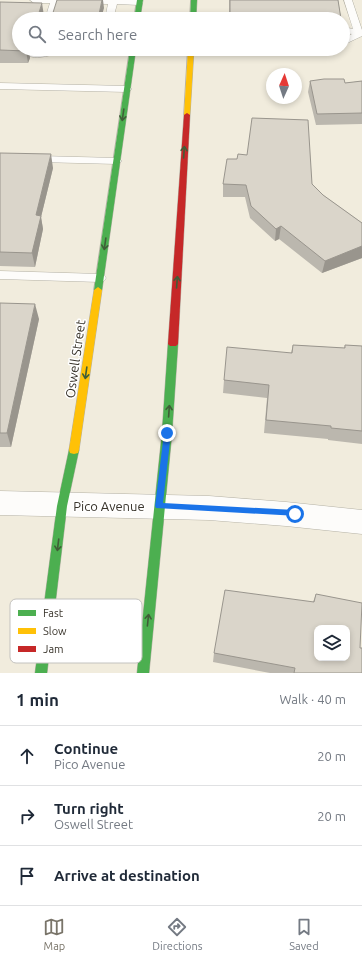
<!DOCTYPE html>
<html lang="en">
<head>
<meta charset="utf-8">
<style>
	:root { --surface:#fff; --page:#f6f6f7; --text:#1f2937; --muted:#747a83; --line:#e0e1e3; --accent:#797469 }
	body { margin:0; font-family:Ubuntu,sans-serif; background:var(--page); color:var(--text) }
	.controls { position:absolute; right:12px; bottom:12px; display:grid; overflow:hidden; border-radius:8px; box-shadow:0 2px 6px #0003 }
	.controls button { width:36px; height:36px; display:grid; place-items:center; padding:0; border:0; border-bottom:1px solid var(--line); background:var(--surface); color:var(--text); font:20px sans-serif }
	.compass { position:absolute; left:266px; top:68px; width:36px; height:36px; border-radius:50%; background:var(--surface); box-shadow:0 2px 6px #0003; rotate:3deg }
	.stop { position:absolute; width:12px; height:12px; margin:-9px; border:3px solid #1a73e8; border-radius:50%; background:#fff }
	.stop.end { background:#1a73e8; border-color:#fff; box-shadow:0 1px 4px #0008 }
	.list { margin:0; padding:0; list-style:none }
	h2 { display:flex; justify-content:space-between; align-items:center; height:52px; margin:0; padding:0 16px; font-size:17px }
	h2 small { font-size:13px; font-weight:400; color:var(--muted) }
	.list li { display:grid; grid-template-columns:26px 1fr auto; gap:12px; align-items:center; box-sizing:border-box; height:60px; padding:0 16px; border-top:1px solid var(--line) }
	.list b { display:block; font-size:15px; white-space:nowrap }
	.list p { margin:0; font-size:13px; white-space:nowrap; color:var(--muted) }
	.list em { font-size:13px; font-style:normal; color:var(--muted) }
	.icon { flex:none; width:22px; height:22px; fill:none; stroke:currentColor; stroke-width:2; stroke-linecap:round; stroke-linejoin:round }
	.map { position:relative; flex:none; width:362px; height:673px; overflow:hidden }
	.search { position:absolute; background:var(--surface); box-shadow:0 2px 6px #0003; left:12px; right:12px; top:12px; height:44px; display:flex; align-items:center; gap:10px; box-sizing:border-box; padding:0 14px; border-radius:22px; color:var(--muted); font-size:15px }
	.sheet { height:232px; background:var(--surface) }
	nav { display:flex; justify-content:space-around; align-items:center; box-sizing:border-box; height:56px; border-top:1px solid var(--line); background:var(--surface); font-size:11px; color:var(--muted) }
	nav a { display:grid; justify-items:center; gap:2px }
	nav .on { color:var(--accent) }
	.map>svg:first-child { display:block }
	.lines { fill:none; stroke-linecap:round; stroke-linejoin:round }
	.lane-casing { stroke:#b4b1a5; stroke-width:1 }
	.street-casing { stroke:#b4b1a5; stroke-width:1 }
	.fast-casing { stroke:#b4b1a5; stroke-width:1 }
	.slow-casing { stroke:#b4b1a5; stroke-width:1 }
	.jam-casing { stroke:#b4b1a5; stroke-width:1 }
	.lane { fill:#fdfcfa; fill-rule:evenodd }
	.street { fill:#fdfcfa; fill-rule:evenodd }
	.fast { fill:#4caf50; fill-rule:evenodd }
	.slow { fill:#ffc107; fill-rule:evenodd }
	.jam { fill:#c62828; fill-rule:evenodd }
	.wall { fill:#bbb7ae }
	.shaded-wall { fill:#99958d }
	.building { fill:#dad5ca; stroke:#99958d; fill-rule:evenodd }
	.oneway { stroke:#3f5e37 }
	.route { fill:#1a73e8 }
	.labels { text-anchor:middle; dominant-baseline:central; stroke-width:3; stroke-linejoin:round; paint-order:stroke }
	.street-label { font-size:13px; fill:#38332a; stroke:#fff }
	.key { fill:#fff; stroke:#c3c2bf; stroke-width:1 }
	.key-label { font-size:11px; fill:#38332a }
</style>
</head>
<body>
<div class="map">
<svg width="362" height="673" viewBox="0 0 362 673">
	<rect width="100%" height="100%" fill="#f1ecdd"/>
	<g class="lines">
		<defs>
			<path id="lane" d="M30,0H141L143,2L139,5L117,4L113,19H105L108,4L59,3L53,19H45L50,3H34Z
				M344,0H352L362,30V36L343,45V39L352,34L343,33V27L353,29Z
				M51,49H68L66,51C56,53 35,62 26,54L31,51Z
				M0,83L127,86L132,89L127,92L0,89Z
				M0,155L117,158L122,161L117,164L0,161Z
				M0,271L100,274L104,275L106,278L104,281L100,282L0,279Z"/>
			<path id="street" d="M0,491L209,496L286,502L362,510V534L286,526L209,520L0,515Z"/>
			<path id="fast" d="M137,0H143L140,19H134Z
				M191,0H197L196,19H190Z
				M130,49H136L102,290L98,293L94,290Z
				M173,340L176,342L178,344L172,433L149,673H137L162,433L168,344L170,342Z
				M74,446L78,447L79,450L67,506L47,673H35L57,506L69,450L70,447Z"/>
			<path id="slow" d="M188,49H194L190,115L187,117L184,115Z
				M98,287L102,290L79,450L78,453L74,454L70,453L69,450L94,290Z"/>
			<path id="jam" d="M187,113L190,115L178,344L176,346H170L168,344L184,115Z"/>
		</defs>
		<!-- lane casing -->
		<use href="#lane" class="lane-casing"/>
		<!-- street casing -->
		<use href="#street" class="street-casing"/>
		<!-- fast casing -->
		<use href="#fast" class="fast-casing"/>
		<!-- slow casing -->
		<use href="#slow" class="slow-casing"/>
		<!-- jam casing -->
		<use href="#jam" class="jam-casing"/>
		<!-- lane -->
		<use href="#lane" class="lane"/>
		<!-- street -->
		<use href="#street" class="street"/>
		<!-- fast -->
		<use href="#fast" class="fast"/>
		<!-- slow -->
		<use href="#slow" class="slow"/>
		<!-- jam -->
		<use href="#jam" class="jam"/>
	</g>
	<!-- wall -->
	<path class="wall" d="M229,0H338L341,19H229Z
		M0,2L44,16L19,49H33L29,51L30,58L28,63H0Z
		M310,81L345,83L362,81V124L316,125L308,92Z
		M0,153L53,168L41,217L43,229L35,267L0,266Z
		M247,155L312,184L323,195L362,223V258L322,273L279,239L275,241L250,218L245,197H223V184L237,159Z
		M0,303L39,319L11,447H0Z
		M293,345L344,348L345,345L362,346V444L328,440V439L264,433L267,398L223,393L224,380L291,353Z
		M316,594L360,648L362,673H270L213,662L214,653L313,602Z"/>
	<!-- shaded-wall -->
	<path class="shaded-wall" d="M102,0H103L104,8L101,19H98Z
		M42,3L44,16L43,19H37Z
		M24,49H33L29,51L30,58L28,63L26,51Z
		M51,154L53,168L41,217L43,229L35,267L32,253L36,215Z
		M281,226L279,239L275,241L276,229Z
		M362,246V258L322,273L325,261Z
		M35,304L39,319L11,447L7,433Z"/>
	<!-- building -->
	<path class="building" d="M57,0H102L98,19H51Z
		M230,0H338L341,19H313V14L230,13Z
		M0,2L42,3L37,19H19V49H27L26,51L0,50Z
		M324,79H344L345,83L362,81V113L317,114L310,81Z
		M252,118L308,120L312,184L323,195L362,223V246L325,261L281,226L276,229L251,206L246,185L223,184L227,159H237L238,154L247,155Z
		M0,153L51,154L36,215L41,216L32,253L0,252Z
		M0,303L35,304L7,433H0Z
		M293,345L345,348V345L362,346V431L331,428V426L266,420L269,385L224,380L227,347L292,353Z
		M225,590L314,602L316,594L362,603L360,648H362V673H294L295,668L214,653ZM317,628H347V658H317Z"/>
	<!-- one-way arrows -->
	<defs><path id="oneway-shaft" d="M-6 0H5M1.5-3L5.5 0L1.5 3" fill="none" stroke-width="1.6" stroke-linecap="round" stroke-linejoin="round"/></defs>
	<g class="oneway">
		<use href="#oneway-shaft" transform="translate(123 115) rotate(98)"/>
		<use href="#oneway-shaft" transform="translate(184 152) rotate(-86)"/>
		<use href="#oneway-shaft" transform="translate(105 244) rotate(98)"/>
		<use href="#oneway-shaft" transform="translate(177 282) rotate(-86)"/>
		<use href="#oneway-shaft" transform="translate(86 373) rotate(98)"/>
		<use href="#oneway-shaft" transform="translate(169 411) rotate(-86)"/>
		<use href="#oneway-shaft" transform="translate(58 545) rotate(97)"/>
		<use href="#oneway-shaft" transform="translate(148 620) rotate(-84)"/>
	</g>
	<!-- route -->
	<path class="route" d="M167,430L171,433L163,503L295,510L299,514L298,516L156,508L155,506L164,433Z"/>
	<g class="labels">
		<!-- street labels -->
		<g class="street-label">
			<text transform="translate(75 359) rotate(-82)">Oswell Street</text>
			<text x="109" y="506">Pico Avenue</text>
		</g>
	</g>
	<!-- legend -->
	<rect x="10" y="599" width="132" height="64" rx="6" class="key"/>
	<rect x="18" y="610" width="18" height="6" fill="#4caf50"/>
	<rect x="18" y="628" width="18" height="6" fill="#ffc107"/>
	<rect x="18" y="646" width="18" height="6" fill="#c62828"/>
	<g class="key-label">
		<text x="43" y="617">Fast</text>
		<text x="43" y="635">Slow</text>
		<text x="43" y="653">Jam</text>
	</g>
</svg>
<div class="controls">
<button><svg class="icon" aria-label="layers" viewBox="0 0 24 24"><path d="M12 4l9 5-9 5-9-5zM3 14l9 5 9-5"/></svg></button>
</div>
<svg class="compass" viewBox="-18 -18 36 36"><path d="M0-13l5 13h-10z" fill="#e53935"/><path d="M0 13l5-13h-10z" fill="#747a83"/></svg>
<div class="stop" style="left:295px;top:514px"></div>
<div class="stop end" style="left:167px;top:433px"></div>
<div class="search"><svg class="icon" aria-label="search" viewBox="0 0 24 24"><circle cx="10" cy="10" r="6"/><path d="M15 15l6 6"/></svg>Search here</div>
</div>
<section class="sheet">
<h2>1 min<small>Walk · 40 m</small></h2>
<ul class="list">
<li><svg class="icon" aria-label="ahead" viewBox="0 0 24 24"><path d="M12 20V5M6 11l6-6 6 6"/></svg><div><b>Continue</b><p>Pico Avenue</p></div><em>20 m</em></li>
<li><svg class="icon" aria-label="right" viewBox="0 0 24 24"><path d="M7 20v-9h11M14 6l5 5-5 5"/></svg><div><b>Turn right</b><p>Oswell Street</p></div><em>20 m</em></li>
<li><svg class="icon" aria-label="arrive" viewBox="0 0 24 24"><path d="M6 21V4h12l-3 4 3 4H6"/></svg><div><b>Arrive at destination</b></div></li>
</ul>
</section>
<nav>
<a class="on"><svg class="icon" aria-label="map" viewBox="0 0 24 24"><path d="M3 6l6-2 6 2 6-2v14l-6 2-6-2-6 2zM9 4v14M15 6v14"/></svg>Map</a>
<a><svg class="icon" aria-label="directions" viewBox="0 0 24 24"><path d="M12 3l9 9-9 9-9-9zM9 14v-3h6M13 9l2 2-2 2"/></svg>Directions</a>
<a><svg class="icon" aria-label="saved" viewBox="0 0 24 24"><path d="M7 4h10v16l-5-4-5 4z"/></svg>Saved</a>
</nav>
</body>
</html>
